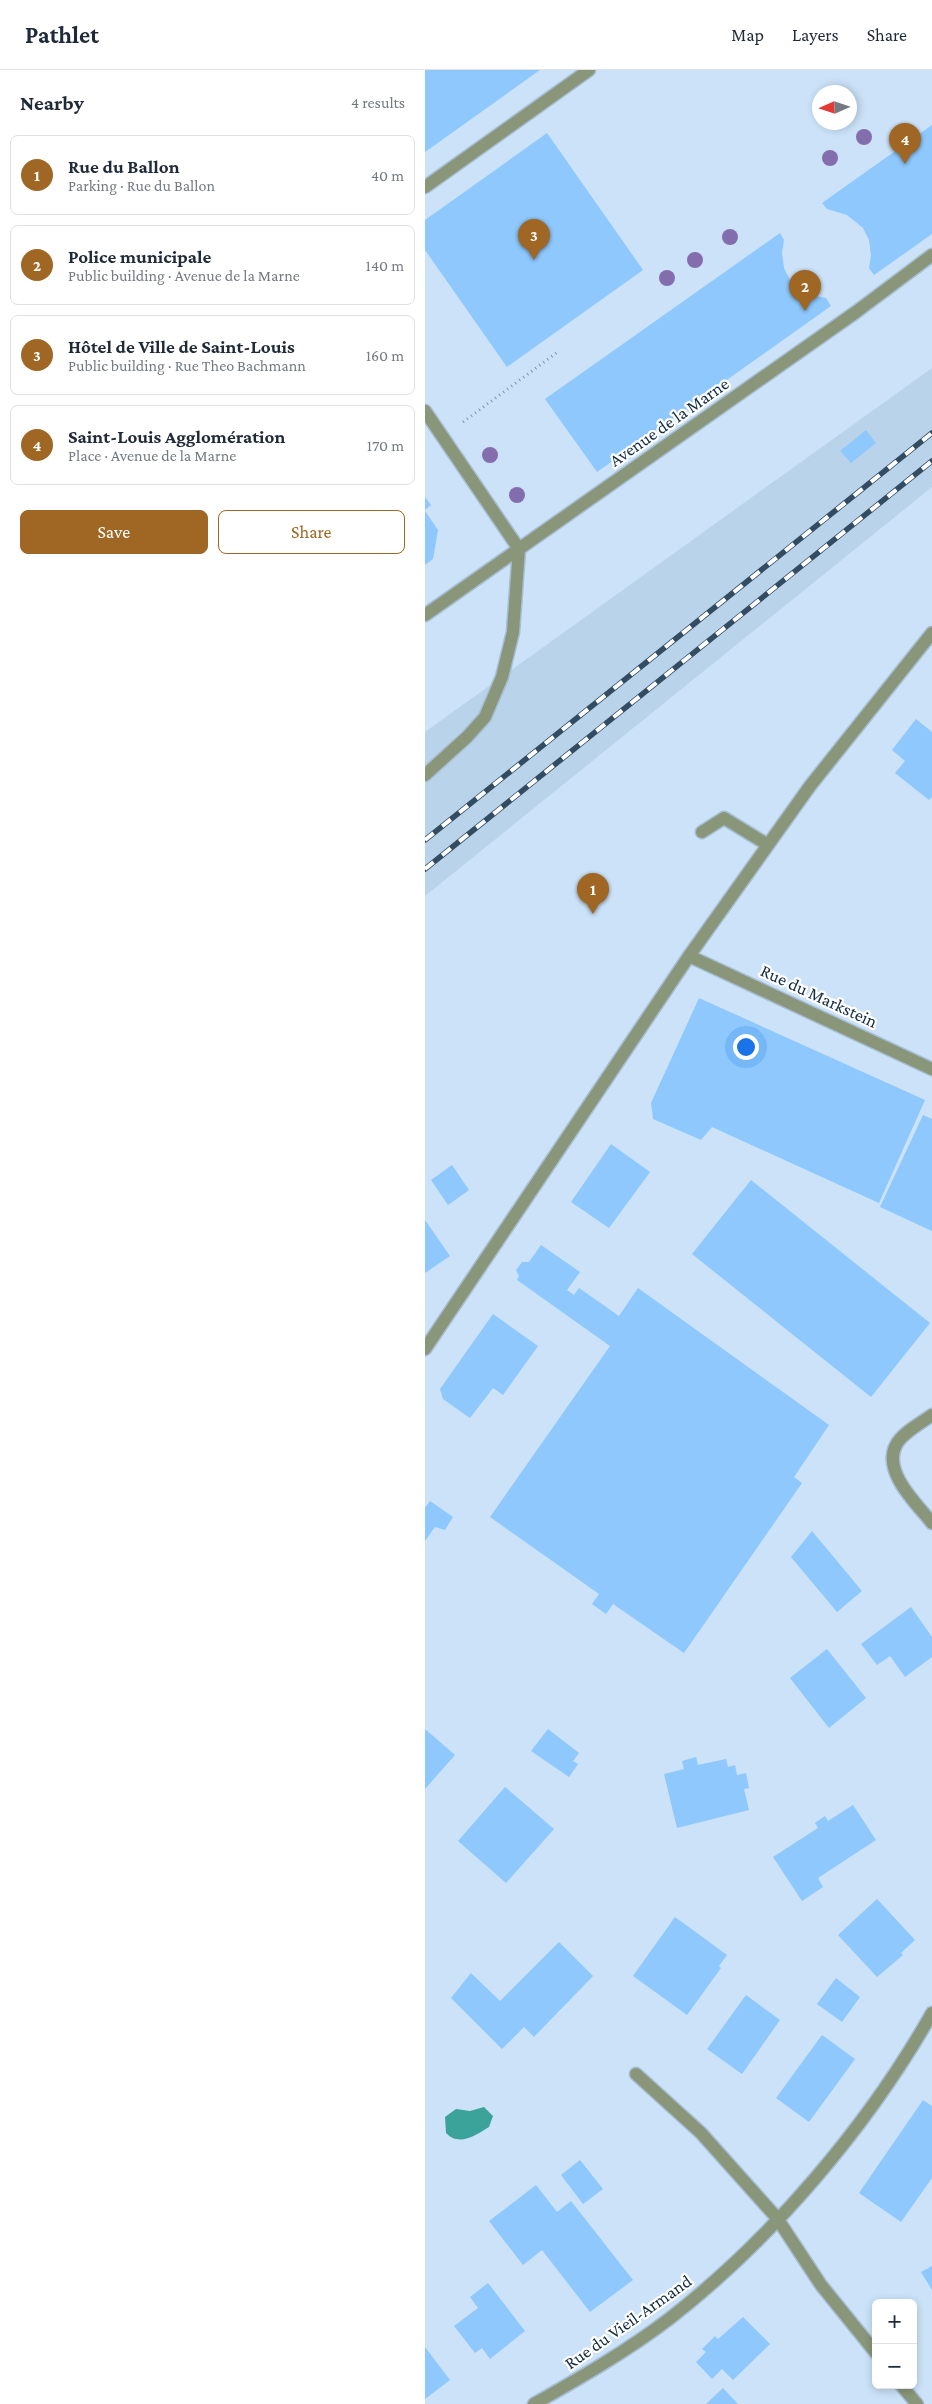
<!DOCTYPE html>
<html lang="en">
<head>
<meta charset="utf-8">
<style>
	:root { --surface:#fff; --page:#f2f2f3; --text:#1f2937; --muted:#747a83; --line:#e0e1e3; --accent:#9f6723 }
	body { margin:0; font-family:"Crimson Pro",serif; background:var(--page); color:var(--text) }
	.controls { position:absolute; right:15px; bottom:15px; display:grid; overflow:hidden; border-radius:8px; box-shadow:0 2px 8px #0003 }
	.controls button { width:45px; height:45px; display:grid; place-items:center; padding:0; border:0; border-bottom:1px solid var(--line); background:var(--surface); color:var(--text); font:25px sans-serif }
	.compass { position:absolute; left:387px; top:15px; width:45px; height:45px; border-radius:50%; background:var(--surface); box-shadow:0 2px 8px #0003; rotate:267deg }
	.you { position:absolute; left:320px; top:976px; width:18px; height:18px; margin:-12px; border:4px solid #fff; border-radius:50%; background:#1a73e8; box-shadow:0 0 0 8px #1a73e833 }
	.badge { display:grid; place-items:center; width:32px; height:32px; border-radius:50%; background:var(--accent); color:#fff; font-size:16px; font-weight:700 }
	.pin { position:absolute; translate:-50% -41px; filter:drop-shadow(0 1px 2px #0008) }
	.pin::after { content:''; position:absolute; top:26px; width:18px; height:15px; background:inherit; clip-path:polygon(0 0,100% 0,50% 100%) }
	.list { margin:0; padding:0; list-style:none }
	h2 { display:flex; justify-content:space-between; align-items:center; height:65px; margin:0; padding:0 20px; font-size:21px }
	h2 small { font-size:16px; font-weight:400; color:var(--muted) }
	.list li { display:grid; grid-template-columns:32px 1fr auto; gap:15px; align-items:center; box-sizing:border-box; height:80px; margin:0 10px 10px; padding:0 10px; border:1px solid var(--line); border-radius:8px }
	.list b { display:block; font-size:19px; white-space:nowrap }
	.list p { margin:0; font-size:16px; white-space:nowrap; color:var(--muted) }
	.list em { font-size:16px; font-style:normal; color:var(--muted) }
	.actions { display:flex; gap:10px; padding:15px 20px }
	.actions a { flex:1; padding:11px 0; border:1px solid var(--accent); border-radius:8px; text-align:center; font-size:18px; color:var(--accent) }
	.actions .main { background:var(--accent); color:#fff }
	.map { position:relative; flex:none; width:507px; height:2334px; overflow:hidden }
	header { display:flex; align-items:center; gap:30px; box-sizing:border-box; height:70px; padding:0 25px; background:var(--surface); border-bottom:1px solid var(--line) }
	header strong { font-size:24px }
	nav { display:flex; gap:28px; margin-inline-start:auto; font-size:18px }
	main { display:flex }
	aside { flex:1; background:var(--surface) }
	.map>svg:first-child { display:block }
	.built { fill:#b9d3eb }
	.water { fill:#3ba39a }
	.building { fill:#8ec8fc }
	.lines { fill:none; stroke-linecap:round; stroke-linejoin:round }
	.minor-casing { stroke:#a6bed3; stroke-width:15 }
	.path { stroke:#7d94aa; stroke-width:3; stroke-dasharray:1 4; stroke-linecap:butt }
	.minor { stroke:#8a9679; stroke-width:12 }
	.rail-casing { stroke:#344c61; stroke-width:5.5 }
	.rail { stroke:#fff; stroke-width:4; stroke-dasharray:11; stroke-linecap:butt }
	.tree { fill:#846dad }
	.labels { text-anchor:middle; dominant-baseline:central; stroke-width:4.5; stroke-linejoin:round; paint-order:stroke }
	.street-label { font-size:18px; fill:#142c41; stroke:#fff }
</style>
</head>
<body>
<header>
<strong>Pathlet</strong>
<nav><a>Map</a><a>Layers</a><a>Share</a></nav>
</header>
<main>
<aside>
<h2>Nearby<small>4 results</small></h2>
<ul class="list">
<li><span class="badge">1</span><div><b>Rue du Ballon</b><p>Parking · Rue du Ballon</p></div><em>40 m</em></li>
<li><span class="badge">2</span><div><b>Police municipale</b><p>Public building · Avenue de la Marne</p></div><em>140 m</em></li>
<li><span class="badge">3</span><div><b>Hôtel de Ville de Saint-Louis</b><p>Public building · Rue Theo Bachmann</p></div><em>160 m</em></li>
<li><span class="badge">4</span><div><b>Saint-Louis Agglomération</b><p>Place · Avenue de la Marne</p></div><em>170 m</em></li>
</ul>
<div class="actions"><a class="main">Save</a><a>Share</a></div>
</aside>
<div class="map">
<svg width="507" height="2334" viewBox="0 0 507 2334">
	<rect width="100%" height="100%" fill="#cbe2f8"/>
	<!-- built -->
	<path class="built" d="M507,298V417L0,826V662Z"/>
	<!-- water -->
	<path class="water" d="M59,2037L68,2046L64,2057C51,2065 34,2077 21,2063L20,2047L31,2039L45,2041Z"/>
	<!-- building -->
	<path class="building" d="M0,0H115L0,82Z
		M507,55V164L449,205L444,198L446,185L444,170L438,158L422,145L402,139L397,133Z
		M122,63L218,200L82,297L0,180V150Z
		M355,163L359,170L357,183L359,198L365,210L381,224L401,228L406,236L172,402L120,329Z
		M441,360L451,373L426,393L415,381Z
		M0,427L6,435L0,440Z
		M0,441L13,460L8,489L0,495Z
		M491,649L507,662V727L504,730L470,703L480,691L467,680Z
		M274,928L500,1030L454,1133L287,1057L276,1070L228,1049L226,1033Z
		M498,1045L507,1049V1161L455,1137Z
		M186,1074L225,1102L184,1158L146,1132Z
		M27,1095L44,1120L23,1135L6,1110Z
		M326,1110L505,1253L446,1327L267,1184Z
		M0,1150L25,1186L0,1203Z
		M116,1175L155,1202L142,1220L149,1225L154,1218L194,1246L213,1218L404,1355L369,1407L377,1413L259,1583L188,1534L181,1544L167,1534L174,1524L65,1447L185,1276L92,1210L94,1206L91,1200L97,1192H104Z
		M68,1244L113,1276L78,1325L68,1318L45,1348L18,1329L15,1319Z
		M5,1431L28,1447L20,1460L10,1457L0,1471V1438Z
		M387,1461L437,1521L412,1542L366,1487Z
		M486,1537L507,1567V1587L480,1607L465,1586L452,1595L436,1574Z
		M402,1579L441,1628L404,1658L365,1608Z
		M0,1659L30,1685L0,1719Z
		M123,1659L154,1683L148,1691L153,1694L144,1707L106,1681Z
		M271,1687L273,1695L301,1689L303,1697L310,1695L312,1705L321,1703L324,1718L319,1719L324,1740L252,1758L239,1704L259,1699L257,1691Z
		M80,1717L129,1759L81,1813L33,1771Z
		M428,1735L451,1770L393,1808L398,1817L377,1831L348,1787L393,1758L390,1753L400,1746L403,1751Z
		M452,1829L490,1870L476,1883L478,1885L452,1907L413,1865Z
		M250,1847L302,1885L294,1896L296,1898L262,1945L208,1906Z
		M134,1872L168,1906L109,1967L99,1957L77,1979L26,1928L46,1903L75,1931Z
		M411,1908L435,1927L417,1952L392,1934Z
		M321,1925L355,1950L317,2004L282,1979Z
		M397,1965L430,1989L384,2052L351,2028Z
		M498,2030L507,2036V2108L476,2152L434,2123Z
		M155,2090L178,2119L158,2134L136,2105Z
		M111,2115L132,2142L146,2131L208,2210L165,2242L117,2180L98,2195L64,2151Z
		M507,2196V2220L496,2202Z
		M63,2213L100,2261L65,2289L57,2278L50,2283L29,2256L53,2238L45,2227Z
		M318,2247L345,2274L308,2310L297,2299L287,2309L271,2292L281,2282L277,2279L290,2266L293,2269Z
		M0,2277L25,2310L0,2329Z
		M298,2318L313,2334H281Z"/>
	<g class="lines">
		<defs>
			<path id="minor" d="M0,117L164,0
				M0,341L94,479L88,562L77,607L60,647L42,667L0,705
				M0,545L431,242L507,185
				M277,762L299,748L343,775
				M264,886L507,999
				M0,1279L264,886L385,716L507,563
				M507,1345C496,1353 477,1363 471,1375C457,1402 492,1434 507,1453
				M211,2004L276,2063L352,2148L396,2215L451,2283
				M476,2315L492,2334
				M109,2334C155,2308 202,2281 244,2249C347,2169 443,2056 507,1943"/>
		</defs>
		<!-- minor casing -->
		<use href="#minor" class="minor-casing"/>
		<!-- path -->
		<path class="path" d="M38,352L134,281"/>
		<!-- minor -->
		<use href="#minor" class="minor"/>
		<defs>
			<path id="rail" d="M0,770L507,363
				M0,799L507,391"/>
		</defs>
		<!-- rail casing -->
		<use href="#rail" class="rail-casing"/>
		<!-- rail -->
		<use href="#rail" class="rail"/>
	</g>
	<!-- trees -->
	<g class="tree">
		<circle cx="439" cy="67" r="8"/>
		<circle cx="405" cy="88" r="8"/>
		<circle cx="305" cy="167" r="8"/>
		<circle cx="270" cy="190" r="8"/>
		<circle cx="242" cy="208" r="8"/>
		<circle cx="65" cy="385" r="8"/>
		<circle cx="92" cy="425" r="8"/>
	</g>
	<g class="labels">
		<!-- street labels -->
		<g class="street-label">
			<text transform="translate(244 352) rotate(-35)">Avenue de la Marne</text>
			<text transform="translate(394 926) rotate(25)">Rue du Markstein</text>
			<text transform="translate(203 2252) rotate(-35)">Rue du Vieil-Armand</text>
		</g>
	</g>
</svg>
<div class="controls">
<button>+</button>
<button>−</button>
</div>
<svg class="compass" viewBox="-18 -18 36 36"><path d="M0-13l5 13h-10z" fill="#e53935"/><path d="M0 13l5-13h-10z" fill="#747a83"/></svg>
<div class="you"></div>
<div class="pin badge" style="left:168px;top:844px">1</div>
<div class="pin badge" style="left:380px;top:241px">2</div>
<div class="pin badge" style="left:109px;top:190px">3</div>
<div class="pin badge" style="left:480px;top:94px">4</div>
</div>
</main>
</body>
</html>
